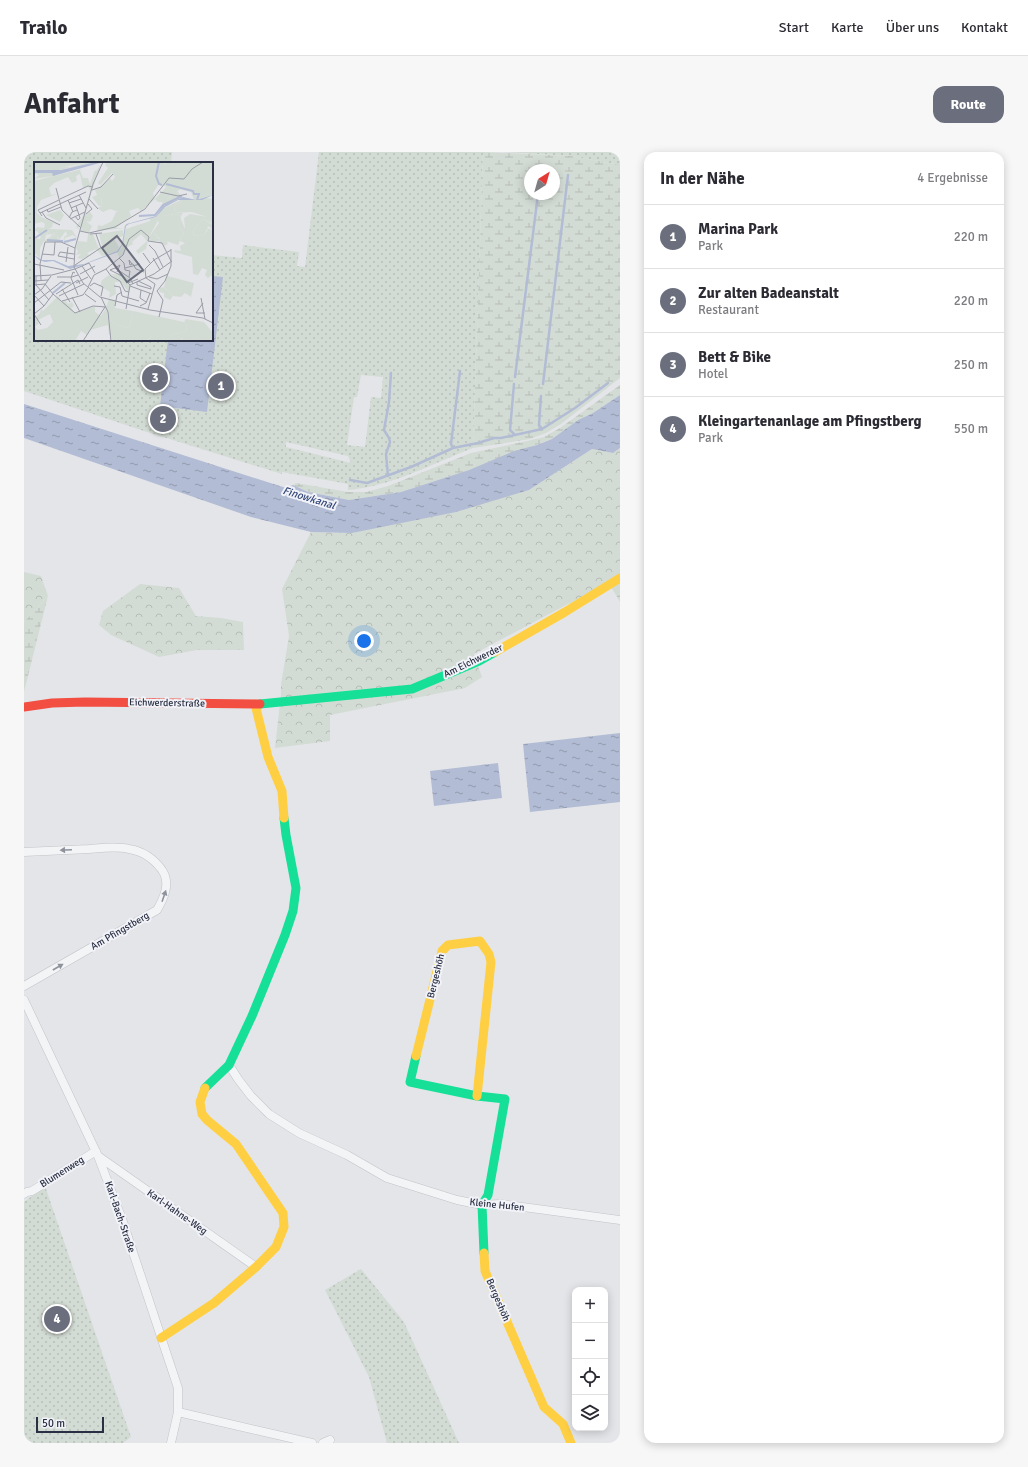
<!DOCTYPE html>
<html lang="de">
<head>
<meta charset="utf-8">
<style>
	:root { --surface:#fff; --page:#f7f7f7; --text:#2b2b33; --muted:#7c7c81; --line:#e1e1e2; --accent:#6b6f7d }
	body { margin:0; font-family:Signika,sans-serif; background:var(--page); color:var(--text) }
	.controls { position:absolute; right:12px; bottom:12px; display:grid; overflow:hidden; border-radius:8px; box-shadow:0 2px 10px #0003 }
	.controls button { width:36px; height:36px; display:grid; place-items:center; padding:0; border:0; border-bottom:1px solid var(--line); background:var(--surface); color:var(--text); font:20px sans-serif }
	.compass { position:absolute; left:500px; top:12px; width:36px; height:36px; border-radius:50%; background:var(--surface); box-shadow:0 2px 10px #0003; rotate:37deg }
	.scale { position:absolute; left:12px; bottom:10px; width:68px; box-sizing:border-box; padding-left:4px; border:2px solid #2a2f43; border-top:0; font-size:11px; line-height:14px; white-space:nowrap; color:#2a2f43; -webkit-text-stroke:3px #f2f3f8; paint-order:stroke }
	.you { position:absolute; left:340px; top:489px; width:14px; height:14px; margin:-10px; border:3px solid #fff; border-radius:50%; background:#1a73e8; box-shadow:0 0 0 6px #1a73e833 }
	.badge { display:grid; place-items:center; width:26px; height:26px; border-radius:50%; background:var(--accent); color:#fff; font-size:13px; font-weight:700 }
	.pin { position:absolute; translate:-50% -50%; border:2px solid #fff; box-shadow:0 1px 4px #0006 }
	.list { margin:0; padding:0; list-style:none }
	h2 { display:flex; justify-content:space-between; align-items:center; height:52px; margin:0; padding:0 16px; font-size:17px }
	h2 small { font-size:13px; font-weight:400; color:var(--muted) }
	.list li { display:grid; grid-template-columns:26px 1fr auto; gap:12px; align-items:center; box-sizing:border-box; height:64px; padding:0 16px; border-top:1px solid var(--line) }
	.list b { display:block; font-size:15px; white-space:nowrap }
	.list p { margin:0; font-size:13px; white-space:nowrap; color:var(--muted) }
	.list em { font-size:13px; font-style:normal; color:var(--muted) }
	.icon { flex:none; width:22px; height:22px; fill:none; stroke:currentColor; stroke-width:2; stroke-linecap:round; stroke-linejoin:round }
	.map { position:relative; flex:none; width:596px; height:1291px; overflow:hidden; border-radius:12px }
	header { display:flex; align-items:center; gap:24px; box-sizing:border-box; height:56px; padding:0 20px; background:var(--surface); border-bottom:1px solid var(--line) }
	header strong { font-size:19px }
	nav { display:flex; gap:22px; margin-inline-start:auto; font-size:14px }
	.intro { display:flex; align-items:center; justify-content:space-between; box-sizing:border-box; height:96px; padding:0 24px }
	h1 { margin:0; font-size:28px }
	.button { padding:10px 18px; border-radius:12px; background:var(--accent); color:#fff; font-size:14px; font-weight:700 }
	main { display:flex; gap:24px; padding:0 24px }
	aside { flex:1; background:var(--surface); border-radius:12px; box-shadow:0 2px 10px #0003 }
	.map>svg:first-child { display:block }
	.green { fill:url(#green-dots); fill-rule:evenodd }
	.forest { fill:url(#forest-crowns) }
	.wetland { fill:url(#wetland-marsh); fill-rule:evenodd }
	.water { fill:url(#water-ripples) }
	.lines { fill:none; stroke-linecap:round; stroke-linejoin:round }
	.stream { stroke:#b2bcd4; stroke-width:2.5 }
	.street-casing { stroke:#c2c3c7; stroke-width:9 }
	.street { stroke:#f3f4f6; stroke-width:8 }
	.fast { stroke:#16e098; stroke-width:9 }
	.slow { stroke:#ffcf43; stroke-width:9 }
	.jam { stroke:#f24e42; stroke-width:9 }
	.oneway { fill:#8e929c }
	.labels { text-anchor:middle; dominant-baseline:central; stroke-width:4; stroke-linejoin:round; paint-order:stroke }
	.street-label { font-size:10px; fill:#2a2f43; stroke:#f2f3f8 }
	.water-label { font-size:11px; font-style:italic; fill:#324678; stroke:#f2f3f8 }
	.inset-river { fill:none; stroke:#b2bcd4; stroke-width:2 }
	.inset-road { fill:none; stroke:#9a9ca7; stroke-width:1 }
	.view { fill:#6b6f7d; fill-opacity:0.15; stroke:#6b6f7d; stroke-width:2 }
	.inset-edge { fill:none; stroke:#2a2f43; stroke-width:2 }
</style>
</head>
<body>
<header>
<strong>Trailo</strong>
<nav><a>Start</a><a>Karte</a><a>Über uns</a><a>Kontakt</a></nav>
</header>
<div class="intro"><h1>Anfahrt</h1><a class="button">Route</a></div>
<main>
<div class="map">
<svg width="596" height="1291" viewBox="0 0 596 1291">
	<defs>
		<pattern id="green-dots" width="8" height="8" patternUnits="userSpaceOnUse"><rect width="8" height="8" fill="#d3dcd4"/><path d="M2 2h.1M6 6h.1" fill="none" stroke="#b5bdb7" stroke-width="1.8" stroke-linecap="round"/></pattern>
		<pattern id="forest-crowns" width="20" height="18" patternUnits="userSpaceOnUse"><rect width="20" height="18" fill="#d3dcd4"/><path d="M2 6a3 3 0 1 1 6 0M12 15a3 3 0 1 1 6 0" fill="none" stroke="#b5bdb7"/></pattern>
		<pattern id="wetland-marsh" width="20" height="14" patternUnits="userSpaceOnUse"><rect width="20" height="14" fill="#d3dcd4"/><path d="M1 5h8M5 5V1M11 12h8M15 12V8" fill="none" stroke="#b5bdb7"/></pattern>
		<pattern id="water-ripples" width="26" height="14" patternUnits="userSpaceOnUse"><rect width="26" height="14" fill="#b2bcd4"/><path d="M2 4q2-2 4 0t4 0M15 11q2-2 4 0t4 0" fill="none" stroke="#9199ae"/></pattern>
	</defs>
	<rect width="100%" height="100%" fill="#e4e5e9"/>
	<!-- green -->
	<path class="green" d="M0,0H148L147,11H11V188H188V103L218,106L219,93L275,100L273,114L281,115L295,0H459L449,296C407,312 369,334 324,338V332L258,320V322L120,279L0,239ZM337,223L359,225L357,246L347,245L341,295L323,293L330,245H333ZM262,290L324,304L327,311L262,295Z
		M478,0H596V13L548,4Z
		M21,1034L107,1285L99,1291H0V1050Z
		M337,1117L380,1170L435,1291H363L345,1225L301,1138Z"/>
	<!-- forest -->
	<path class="forest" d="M596,296V450L586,433L544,452L450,502L458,525L441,536L306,563V589L251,596L257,542V532L265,484L258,437L287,380L328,381L505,338L568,297L589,301Z
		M0,420L17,424L24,444L0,470Z
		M116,432L155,436L172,464L197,466L219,470L220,498H173L135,505L87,483L75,473L79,459Z"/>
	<!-- wetland -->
	<path class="wetland" d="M459,0L548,4L596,13V226L537,272L522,281L506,287L449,296ZM506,18H530V42H506Z
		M596,233V243L569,261L554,268L528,287L445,318L377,340L325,348L284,340L269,333L272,331L324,340H342L364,334L447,301L503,289L520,285L536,276Z
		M24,444L0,540V470Z"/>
	<!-- water -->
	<path class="water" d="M188,124L199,125L183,260L136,254L144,188H188Z
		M596,243V296L589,301L568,297L505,338L432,360L328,381L287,380L227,365L0,286V252L262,336L269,333L284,340L325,348L377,340L445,318L490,299L513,293L528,287L554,268L569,261Z
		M596,581V650L506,660L499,592Z
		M474,611L478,646L410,654L406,619Z"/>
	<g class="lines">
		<!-- stream -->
		<path class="stream" d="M491,225L514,42
			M490,232L486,278L491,283
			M519,232L544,23
			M517,244L515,273L518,277
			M429,296L427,292L436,219
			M364,324L362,302L366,290L365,286L360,278L365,250L367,221
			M326,328L343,331L387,315L429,296L454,291L470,286H477L518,277L551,256L584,231"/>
		<defs>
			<path id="street" d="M0,700C22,699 43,698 65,697C78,696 92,694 105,697C118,699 130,707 138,718C147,731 140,746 133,758L0,834
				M0,848L74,1004L98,1067L154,1236V1260L147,1291
				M205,913L214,927L227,944L245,962L275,981L323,1003L363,1026L433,1048L458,1053L476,1052L596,1068
				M74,1004L232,1115
				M0,1042L3,1040L8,1039L72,999
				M154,1260L288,1291
				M299,1291L306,1288"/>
		</defs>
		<!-- street casing -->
		<use href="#street" class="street-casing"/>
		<!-- street -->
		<use href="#street" class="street"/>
		<!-- fast -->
		<path class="fast" d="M236,552L388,537L455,509L471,500
			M392,904L386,930L453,944L481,947L464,1043L458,1053L460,1101
			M181,936L205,913L228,864L261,783L269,759L272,736L262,683L260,666"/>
		<!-- slow -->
		<path class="slow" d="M471,500L541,460L596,426
			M231,552L244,605L258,639L260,666
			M392,904L418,799L424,793L456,789L465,802L467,810L453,944
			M460,1101L461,1119L520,1255L539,1272L547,1291
			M137,1186L190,1151L232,1115L252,1095L260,1075L259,1061L212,992L183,968L178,962L176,950L181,936"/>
		<!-- jam -->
		<path class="jam" d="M0,555L28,551L61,550L236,552"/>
	</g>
	<!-- one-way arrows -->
	<defs><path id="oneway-solid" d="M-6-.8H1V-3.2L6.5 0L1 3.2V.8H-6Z"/></defs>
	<g class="oneway">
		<use href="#oneway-solid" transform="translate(42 698) rotate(177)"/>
		<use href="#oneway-solid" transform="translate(140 744) rotate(-71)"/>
		<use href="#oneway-solid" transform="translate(34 815) rotate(-30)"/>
	</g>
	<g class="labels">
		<!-- street labels -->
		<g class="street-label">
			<text transform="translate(449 509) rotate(-26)">Am Eichwerder</text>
			<text transform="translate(143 551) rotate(1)">Eichwerderstraße</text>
			<text transform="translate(96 779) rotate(-30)">Am Pfingstberg</text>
			<text transform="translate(412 824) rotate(-76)">Bergeshöh</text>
			<text transform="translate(38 1020) rotate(-32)">Blumenweg</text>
			<text transform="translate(473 1053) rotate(6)">Kleine Hufen</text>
			<text transform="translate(153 1060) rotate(35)">Karl-Hahne-Weg</text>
			<text transform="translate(96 1065) rotate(71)">Karl-Bach-Straße</text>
			<text transform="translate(474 1148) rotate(67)">Bergeshöh</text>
		</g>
		<!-- water labels -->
		<g class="water-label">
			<text transform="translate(285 346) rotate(17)">Finowkanal</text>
		</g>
	</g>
	<!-- overview -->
	<g transform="translate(10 10)">
		<rect width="179" height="179" fill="#e4e5e9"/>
		<path d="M55,0H62L25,8H0V6L36,5ZM0,11H18L23,13L0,19L18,14L0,17L5,13ZM133,24L146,27L141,32L137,31L135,37L138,32L146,37L129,44L128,40H124L121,37ZM66,25L69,35L67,37L68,44H65L58,35L63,33L61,28ZM173,36L179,37V61L173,55L158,50L140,51L141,44L147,39ZM95,48L97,54L82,66H90L91,63L94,61L96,60L91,66L63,69L64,63L68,64L78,59L82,50ZM141,52L147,54L144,66L150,70L144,83L126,77L120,71L130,54ZM126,55L115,75L112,87L104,92L102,89L113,79L107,72L98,80L93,73L96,71H91L92,67L116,59V56ZM169,57L179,63V68L174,64L171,72L160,74L159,68ZM15,68L17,72L12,73L11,78L23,73L24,78L29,80L10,79L6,86V96L0,91V76L6,77L8,71L13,72ZM89,68V74L80,77L85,85L83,89L68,94L62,87L53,91L55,93L48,97L43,96L47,92L41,93L44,90L42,86L44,79L53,80L54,72H59L65,87L68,84L65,72ZM77,112L89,113L96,118L95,130L86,120H81L82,132L75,136L76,130L66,124L68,118L75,113L84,118ZM130,125L139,134L136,138L130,135V131L125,130L126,126ZM99,149L150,160L153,164L152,169L134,174L132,179H118V174L114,178L95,166Z" fill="#d3dcd4"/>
		<path d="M0,0H55L20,7L0,6ZM73,0H126L132,2V0H179V33L160,38L157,30L141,26L139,31L144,30L148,36H144L138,32L136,39L137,31L135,30L138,27L125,22L119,31L121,37L107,49L104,46L88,51L76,47L69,50L63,46L68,44L66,25L76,16L78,19L81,15L78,11L66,23L64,21L74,6L71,3ZM67,2L51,50L52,53L56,50L59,54L56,60L52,59L58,64L55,71L47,69L48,64L44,65L46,68L42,65L49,54L56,30L55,24L49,26L46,12L42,14L43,19L38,21L34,15L20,21L15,26L17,33L23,32L7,38L3,45V51L7,55L25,63L19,61L18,65L15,67L38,68L44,77L39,73L31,76L30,81L33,80H34L35,83L33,80L29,81L30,75L33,73L32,69L25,78L23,73L11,78L23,70L17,73L15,68L13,72L8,71L7,75L3,69H0L3,65L10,66L11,62L8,60L0,62V19L48,7L46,8L49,16H54L56,22L61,8L62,9ZM149,37L158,39H147L141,44L140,51H149L147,54L141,52L130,54L132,56L120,71L125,77H132L134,82L130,84L125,79L116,80L115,75L125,61L122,55L128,47ZM26,48L30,53L26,60L12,53ZM156,52L174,55L179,62L169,57L159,68L160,74L171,72L174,67L168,69L170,65L179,68V112L174,116L171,113L173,108L168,106L164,113L159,112L158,95L140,90L141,88L147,89L146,84L151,81L146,79L150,70L144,66L146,55L151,67L150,56ZM95,70H99L96,75L93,74L95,76L100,75L97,77L99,82L92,86L86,97L83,90L88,85L91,71ZM133,114L160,121L157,135L151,131L147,135L139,134L130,125ZM24,134L28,140L31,138L34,142L38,140L40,144L37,146L41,151L61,144V150L67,154L72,146L77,173H75L74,163L56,168L53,173L47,169L41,179H0V153L2,155L6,151L7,147L9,149ZM16,152L19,160L13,166L4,168L1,165L5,161L4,158ZM75,157L84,163L102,168L114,178L118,174V179H78ZM152,157L170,160L179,171V179H149L147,175L148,179H132L133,174L152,169L153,164L150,160Z" fill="#d3dcd4" fill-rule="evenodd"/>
		<path d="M75,137L82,138L81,146L99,149L95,166L84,163L75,157L72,145Z" fill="#d3dcd4"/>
		<path d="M62,0H69L19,14L18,11H0V8H27ZM179,33L168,38H144L131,45L122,55L95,62L92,64L89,82L84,90L46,104L36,107L19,99L11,100L5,98L0,93L8,98H20L34,104L50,102L83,89L88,82L91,64L93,62L122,54L129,44L149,35L162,38Z" fill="#b2bcd4"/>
		<path class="inset-river" d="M125,0L122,14L125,22L128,23M132,22L159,29L160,32H165L163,38M105,54L121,53L129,43L148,34M1,76L13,68M13,78L29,79M30,80L42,77M19,131L31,121"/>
		<path class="inset-road" d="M69,0L59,22L41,86L40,105L49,121L66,135L116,148L169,156L179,161M22,26L28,48L47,66M58,28L67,25L79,12M126,30L144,34L153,32M45,33L52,46M26,37L54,24L59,25M55,37L64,47M34,38L39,50M35,41L47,37M37,46L49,41M13,47L14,50L27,45M8,50L12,56L26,63M6,51L52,30M52,52L58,47L54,42M8,54L4,48L25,38M41,54L44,58L46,56L42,44M35,56L38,50L43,48M36,57L51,50M46,69L55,71L81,65L111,47L135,16L150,17L158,7L169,0M56,72L68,71M62,72L67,86M11,80H27L41,86M115,83L121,89L129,105M109,91L116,101M8,92L20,93L21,80M40,92L26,90L24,94L40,97M85,96L90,101L91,108L96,109L95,115M119,96L126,108M32,100L34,85M0,102L30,108M98,102L95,98L96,103L98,102H99L102,107L110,110M41,103L71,83M48,104L57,117M81,106L86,103L83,110M91,106L106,102M41,107L55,101L61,111M72,107L77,114L86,119L91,129L95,130M76,108L81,106L96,116L99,122M76,108L88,114M41,111L39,110L37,116L44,133M46,112L61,104M0,114L18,113L41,107M2,114V123L15,138M23,115H38L44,113M115,115L123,117L134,112M7,118L6,102L11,80M0,119L14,118M103,120V123L117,127V125L104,119M42,121L54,115M0,123L11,122L19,132M96,123L94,121L104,117M56,124L60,121L69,125L67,134M80,124L86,125L88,134L105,139M96,124L118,132M54,125L60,113L72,107L89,93L95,77L107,68L115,75L114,79L128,81L137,99M28,127L36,140M107,128L106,136L112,140M19,132L41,151L59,144L72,145M22,132L44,118L46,122M51,132L62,140M0,133L10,144L0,152M0,133L8,127L17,114M25,134L50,122M38,135L46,150M67,135L74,150L77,179M167,136L171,157M28,139L49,133L54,126M0,141L27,120L37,121M169,141L162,151H171M10,144L19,132M81,144L83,133L88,130M106,144L112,141L116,131M92,147L96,123L120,112L138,99M114,147L121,122L112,116L111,107L120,98L137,88M0,152L7,163M125,155L129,138L123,129L131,119L137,104V87M49,179L71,145"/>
		<path class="view" d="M83,74L109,108L93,120L68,86Z"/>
		<rect width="179" height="179" class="inset-edge"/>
	</g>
</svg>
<div class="controls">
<button>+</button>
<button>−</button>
<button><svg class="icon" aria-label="locate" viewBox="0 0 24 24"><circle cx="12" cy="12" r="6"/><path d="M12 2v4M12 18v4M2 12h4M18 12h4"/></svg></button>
<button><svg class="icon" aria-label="layers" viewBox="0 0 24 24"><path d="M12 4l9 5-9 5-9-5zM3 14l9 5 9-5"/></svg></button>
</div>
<svg class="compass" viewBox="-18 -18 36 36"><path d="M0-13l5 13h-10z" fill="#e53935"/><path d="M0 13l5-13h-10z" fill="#7c7c81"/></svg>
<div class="scale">50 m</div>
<div class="you"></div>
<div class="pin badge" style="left:197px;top:234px">1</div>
<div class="pin badge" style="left:139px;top:267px">2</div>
<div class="pin badge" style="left:131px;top:226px">3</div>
<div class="pin badge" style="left:33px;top:1167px">4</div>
</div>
<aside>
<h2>In der Nähe<small>4 Ergebnisse</small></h2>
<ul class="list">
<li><span class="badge">1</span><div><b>Marina Park</b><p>Park</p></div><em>220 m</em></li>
<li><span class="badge">2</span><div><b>Zur alten Badeanstalt</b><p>Restaurant</p></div><em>220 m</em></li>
<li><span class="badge">3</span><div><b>Bett &amp; Bike</b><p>Hotel</p></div><em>250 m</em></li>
<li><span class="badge">4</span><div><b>Kleingartenanlage am Pfingstberg</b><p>Park</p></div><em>550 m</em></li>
</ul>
</aside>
</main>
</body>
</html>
